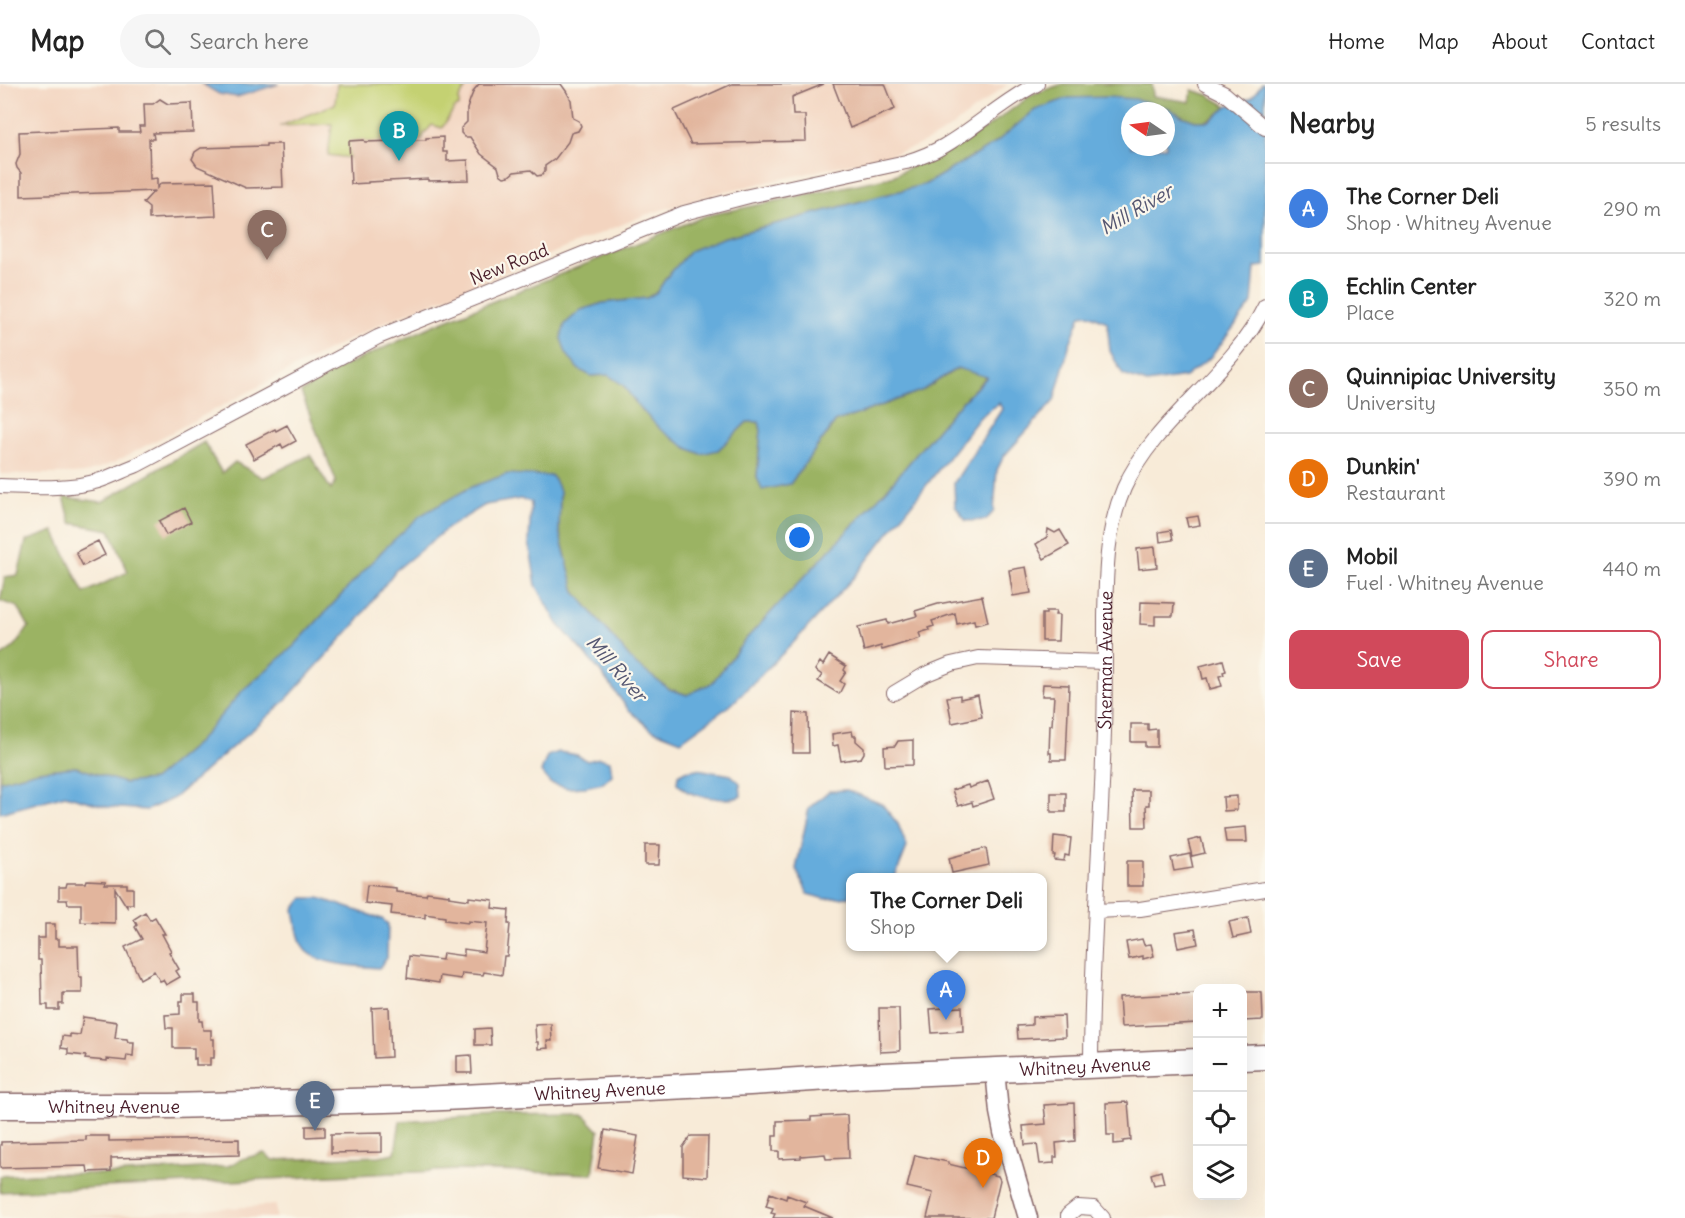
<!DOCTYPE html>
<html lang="en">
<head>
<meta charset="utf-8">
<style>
	:root { --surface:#fff; --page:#f6f6f6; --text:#222; --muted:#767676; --line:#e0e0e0; --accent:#d1495b }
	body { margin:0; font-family:Delius,sans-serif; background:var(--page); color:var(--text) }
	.controls { position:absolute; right:18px; bottom:18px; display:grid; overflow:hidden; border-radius:12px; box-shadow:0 6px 24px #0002 }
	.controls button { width:54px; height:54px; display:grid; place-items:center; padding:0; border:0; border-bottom:2px solid var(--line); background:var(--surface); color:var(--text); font:30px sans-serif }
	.compass { position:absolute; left:1121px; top:18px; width:54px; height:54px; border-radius:50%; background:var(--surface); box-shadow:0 6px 24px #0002; rotate:283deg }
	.you { position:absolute; left:800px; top:454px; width:21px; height:21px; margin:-15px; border:4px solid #fff; border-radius:50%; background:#1a73e8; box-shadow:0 0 0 9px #1a73e833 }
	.badge { display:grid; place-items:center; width:39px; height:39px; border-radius:50%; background:var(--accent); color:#fff; font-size:20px; font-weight:700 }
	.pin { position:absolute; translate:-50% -50px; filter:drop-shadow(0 2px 3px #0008) }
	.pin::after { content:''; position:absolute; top:32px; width:21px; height:18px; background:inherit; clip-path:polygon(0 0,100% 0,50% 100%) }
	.popup { position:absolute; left:846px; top:789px; width:201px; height:78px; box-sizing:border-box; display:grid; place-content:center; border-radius:12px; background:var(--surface); filter:drop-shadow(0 2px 4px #0005); font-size:20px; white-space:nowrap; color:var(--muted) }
	.popup b { font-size:22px; color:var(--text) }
	.popup::after { content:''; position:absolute; left:50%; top:100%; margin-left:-12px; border:12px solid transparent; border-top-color:var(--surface) }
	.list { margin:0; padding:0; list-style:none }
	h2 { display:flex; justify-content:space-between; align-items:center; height:78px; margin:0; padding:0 24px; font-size:26px }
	h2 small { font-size:20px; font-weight:400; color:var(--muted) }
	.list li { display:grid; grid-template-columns:39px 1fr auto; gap:18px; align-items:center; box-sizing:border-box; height:90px; padding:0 24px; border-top:2px solid var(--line) }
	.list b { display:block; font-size:22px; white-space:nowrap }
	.list p { margin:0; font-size:20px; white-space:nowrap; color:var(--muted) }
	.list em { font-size:20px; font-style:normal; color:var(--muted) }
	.actions { display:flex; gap:12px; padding:18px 24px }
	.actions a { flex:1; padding:14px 0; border:2px solid var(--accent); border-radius:12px; text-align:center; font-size:21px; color:var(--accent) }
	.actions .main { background:var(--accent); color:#fff }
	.icon { flex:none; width:33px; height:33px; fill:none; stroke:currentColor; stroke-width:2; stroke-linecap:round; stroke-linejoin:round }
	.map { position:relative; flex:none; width:1265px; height:1134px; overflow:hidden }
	header { display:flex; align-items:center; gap:36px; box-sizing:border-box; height:84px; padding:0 30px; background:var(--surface); border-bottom:2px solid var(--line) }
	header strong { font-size:28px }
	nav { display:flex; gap:33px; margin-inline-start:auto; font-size:21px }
	.search { width:420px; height:54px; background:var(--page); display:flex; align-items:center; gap:15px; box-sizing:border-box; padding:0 21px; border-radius:33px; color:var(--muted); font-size:22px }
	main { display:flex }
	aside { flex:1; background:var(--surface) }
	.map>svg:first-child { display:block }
	.built { fill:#f3d4bf }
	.green { fill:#c4d172; stroke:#87784e; stroke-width:1.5 }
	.forest { fill:#9bb364; stroke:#726948; stroke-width:1.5 }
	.water { fill:#65acdc; stroke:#586684; stroke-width:1.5; fill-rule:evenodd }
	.building { fill:#e2b59d }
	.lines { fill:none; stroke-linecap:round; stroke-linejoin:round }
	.street-casing { stroke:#876668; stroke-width:16 }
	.secondary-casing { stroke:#876668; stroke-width:21 }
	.highway-casing { stroke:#876668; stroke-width:27 }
	.street { stroke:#fff; stroke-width:14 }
	.secondary { stroke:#fff; stroke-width:18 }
	.highway { stroke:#fff; stroke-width:24 }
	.labels { text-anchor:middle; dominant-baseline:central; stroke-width:4.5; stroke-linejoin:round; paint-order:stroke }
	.street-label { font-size:18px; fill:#4a1f2b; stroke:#fbf7ec }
	.water-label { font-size:20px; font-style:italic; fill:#555772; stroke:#fbf7ec }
</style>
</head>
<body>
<header>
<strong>Map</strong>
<div class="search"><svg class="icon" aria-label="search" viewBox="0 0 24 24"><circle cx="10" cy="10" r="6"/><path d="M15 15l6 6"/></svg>Search here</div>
<nav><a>Home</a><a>Map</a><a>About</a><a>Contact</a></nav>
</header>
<main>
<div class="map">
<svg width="1265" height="1134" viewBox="0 0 1265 1134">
	<rect width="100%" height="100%" fill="#fbf7ec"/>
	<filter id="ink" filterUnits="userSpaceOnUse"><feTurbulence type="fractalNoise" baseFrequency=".0167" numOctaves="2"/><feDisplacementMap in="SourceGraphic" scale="12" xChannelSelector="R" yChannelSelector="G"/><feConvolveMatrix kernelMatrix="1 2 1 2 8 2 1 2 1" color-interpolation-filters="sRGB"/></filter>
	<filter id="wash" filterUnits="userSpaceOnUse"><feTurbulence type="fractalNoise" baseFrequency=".008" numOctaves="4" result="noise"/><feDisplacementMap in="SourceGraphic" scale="24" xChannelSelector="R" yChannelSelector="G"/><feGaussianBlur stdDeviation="1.35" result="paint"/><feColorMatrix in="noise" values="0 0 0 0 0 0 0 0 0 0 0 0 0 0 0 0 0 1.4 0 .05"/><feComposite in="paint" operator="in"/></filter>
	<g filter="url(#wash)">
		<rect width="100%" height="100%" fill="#f8ebd8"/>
		<!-- built -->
		<path class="built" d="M0,0H1008L950,44L934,54L914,63L886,72L717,109L645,131L385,238L332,264L113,379L86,389L70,390H0Z
			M276,1121V1134H69Z"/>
		<!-- green -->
		<path class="green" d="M337,0H468L459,15V22L454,25L442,44L432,41L423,51V54L418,56L365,58L364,56L350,57V74L328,71L332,40L280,42L335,20Z"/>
		<!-- forest -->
		<path class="forest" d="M1063,0H1152L1153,12L1190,18L1192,6L1208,11L1227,22C1205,45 1193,39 1168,24L1035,26L994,60L926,100L722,154L666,194L657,208L647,214L603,219L581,226L591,292L608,291L623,301L639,323L718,366L747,338H759L761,346L757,393L790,400L836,337L856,331L923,306L958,284L987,292L952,328L887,405L746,555L712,599L688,611L669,605L634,579L575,508L559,447L560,407L552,392L384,465L294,562L243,606L198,658L153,696L124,699L76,683L38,687L0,697V573L14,563L29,543L18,523L0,517L5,493L18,491L26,457L54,447L84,509L128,488L110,446L71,439L64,413L102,418L204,358L222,389L235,378L263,394L310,371L331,406L336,397L301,308L340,284L434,241L705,132L891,93L985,45L1033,10Z
			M583,1030L599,1047L593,1090L458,1086L0,1108V1092L50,1089L114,1090L228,1082L242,1075L264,1069L273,1076L379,1072L395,1069L400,1037L499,1031Z"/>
		<!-- water -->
		<path class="water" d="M202,0H279L237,13L219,10Z
			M1262,0H1265V182L1255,183L1252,219L1211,273L1185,293L1147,299L1123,291L1110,267L1107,238L1089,230L1081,231L1069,262L1054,317L1004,372L997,386L994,427L986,436L966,437L955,422L954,399L1002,325L999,319L980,333L855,492L794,558L732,620L681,657L651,645L628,625L599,586L558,540L536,501L529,458L531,418L520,415L485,421L449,443L395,487L356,539L284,618L174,714L147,726L108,723L65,711L0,729V697L38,687L76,683L124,699L153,696L198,658L243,606L294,562L384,465L421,431L471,403L507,390L552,392L560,407L559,447L575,508L634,579L669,605L687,611L712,599L746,555L887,405L952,328L987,293L957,284L923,306L856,331L836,337L790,400L762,406L757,393L761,346L759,338H747L718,366L701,370L687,364L661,346L639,323L623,301L608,291L591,292L578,285L566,269L561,254L565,240L581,226L603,219L647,214L657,208L666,194L690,167L722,154L926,100L994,60L1035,26L1068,14L1108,13L1136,15L1168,24L1182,32L1195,37H1209L1218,31L1227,22L1251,14ZM1130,27H1166V63H1130Z
			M559,668L577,671L587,677L599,674L610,677L612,691L603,699L585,703L567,704L550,699L541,688L547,672Z
			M697,685L731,691L740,699L741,712C730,718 700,713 688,708C684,706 680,702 677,699L678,691L685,687Z
			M847,706L882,720L898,740L907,763L895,793L850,794V813L824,815L808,810L796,785L809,724L829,707Z
			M303,814H319L382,835L388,840L387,874L379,884C360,882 312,881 303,863C297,852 296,837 294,825Z"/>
		<g id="blocks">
			<!-- building -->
			<path class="building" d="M479,0H561L566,7L571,16L573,34L579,37L581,42L578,47L571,49L568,58L555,75L545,82V87L542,91L537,92L531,86L514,88L509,92L504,93L500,90L498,83L481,70L470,53H465L461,49V44L467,38V25L470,16L474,6Z
				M732,0H824L792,13L793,31H805L806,57L691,60L674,26Z
				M833,0H885L895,25L850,44Z
				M160,15L168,20L192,19L193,48L153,49L154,55H149L150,95L157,94V104L161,99L214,98L216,132L149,135V124L143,119L154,107L21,112V89L17,84L16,80L20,70L19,48L119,44V48H140L139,42H145L144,20H153Z
				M443,53V68H447V77L468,76L469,96L428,97V95L368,98V99L351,100L349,57L364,56L365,58L426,56V54Z
				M266,60H281L283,103L246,104L197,82L192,75L195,68L201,64L266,62Z
				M287,341L296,357L283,364L281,360L254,375L246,360L275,345L276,347Z
				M184,424L191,438L166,451L159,437Z
				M1198,432L1200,441L1188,443L1186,434Z
				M1048,445L1055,449L1060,446L1069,461L1044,475L1036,460L1047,453Z
				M1171,446L1173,456L1160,458L1159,448Z
				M98,457L105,471L83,482L76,468Z
				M1155,463L1157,483L1139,485L1137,465Z
				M1026,483L1031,509L1013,512L1009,486Z
				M982,512L988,538L975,541L974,536L957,540L955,529L932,537L934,542L928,544L929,546L919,549L921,554L882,566L881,562L864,567L858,543L887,536L888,540L917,532L915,527L938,520Z
				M1141,518L1174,519L1173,532H1155V541L1140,540Z
				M1046,527H1056L1055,531H1059L1058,557H1042V530H1046Z
				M829,571L846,582L844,586L846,588L840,597L844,600L839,610L818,597L822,591L815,586L820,578L823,581Z
				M1223,576L1226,587L1223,588L1224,591L1219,592L1222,602L1210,605L1207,594L1203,595L1200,582Z
				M1043,600L1069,601L1066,676H1051V669H1049L1050,641H1052L1054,612H1042Z
				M960,611V615L978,611L982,633L952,639L947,613Z
				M794,629L808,630L809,669H793Z
				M1131,640H1148V646L1157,645V663H1145V658H1131Z
				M852,647L853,652H856V657L864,664V669L861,674L841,677L838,661L833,662L832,650Z
				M913,656V681L885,682L884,663L895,662L898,657Z
				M988,697L994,715L973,722L972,718L958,722L952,706L968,701L969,704Z
				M1132,706H1149V721H1146L1147,743H1133Z
				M1051,709H1066V728H1051Z
				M1237,712V726L1224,727L1223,713Z
				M1246,743L1247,758H1226L1224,745Z
				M1054,752L1071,754L1069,772L1065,771L1064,777L1054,776L1055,771H1053Z
				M1201,754L1205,769L1192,772L1188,757Z
				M645,761H660L659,781H645Z
				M986,764L989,781L952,789L949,774Z
				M1190,770L1193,784L1174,787L1171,774Z
				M1127,777H1143V802H1127Z
				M86,796L106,797L105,800H127V804H133V820H127V823L115,804V839L81,838V820H68L67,816H59V803H66L67,799H85Z
				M367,801L396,804V808L426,811L427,808L449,811V813L469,816V813L493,816L492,824L509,826L508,840H510L507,872H504L502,891L484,888L483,891L462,889L461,895L440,892L439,899L407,894L409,872L442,876L443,869L464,872V865L484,868L487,839L468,837V839L445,836V833L425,830V834L391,830L392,822L365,819Z
				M145,828L150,836L155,833L165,850H162L171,867L169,868L179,885L176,887L180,893L166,901L163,896L160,897L154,887L140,895L125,863L142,855L135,843L137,841L134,835Z
				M1248,834L1251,850L1233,854L1229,838Z
				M45,840H55V855H59V862H78L79,893H82V909H63V920H59V926H48V921H42L41,876H38V854H45Z
				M1195,845L1198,860L1178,864L1175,848Z
				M1142,855L1144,861L1151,860L1154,872L1143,875V872L1129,875L1126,858Z
				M1242,908H1260V909H1262L1263,936L1242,937Z
				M183,910H195V918H199V937H202L203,946H211V955H214V974H210V981H196V974L194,975V964H173V944H166L165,931L180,930V917H183Z
				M1177,910V911L1197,910V939L1121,943L1119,913Z
				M389,923L391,973L374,974L372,924Z
				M962,923L963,947L932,949L930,925Z
				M879,924H899L900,967L880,968Z
				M1064,932L1065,953L1018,955L1017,942L1032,941V933Z
				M83,933L117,938L115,954L127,955L128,958H134L133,972L127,971L126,977L107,975V977L85,975L86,972L68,970V965L61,964L62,952L70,953V950L80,951Z
				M551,940L552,957H547L548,964L538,965V958H536L535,941Z
				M490,944L491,961H475V945Z
				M471,971L472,989H457V972Z
				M1128,1018L1131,1056L1123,1057V1059L1114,1060V1051H1107L1106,1019Z
				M1074,1019L1075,1057L1056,1059L1057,1073H1054V1079L1040,1080L1037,1060L1025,1061L1023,1042L1046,1040L1044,1021Z
				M847,1031L849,1074L826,1075L825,1070L801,1072V1074L779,1075V1067H773V1052H777V1037L811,1036V1033Z
				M306,1042H325V1052L306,1053Z
				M605,1046L638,1052L632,1090L598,1084Z
				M382,1049V1068L331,1069V1050Z
				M86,1052H109V1057L239,1055V1071L111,1074V1087L88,1088L87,1082L0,1084V1061H1V1058L86,1056Z
				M691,1052H708L707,1093L683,1091V1063Z
				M915,1071L948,1078V1080L998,1092L1000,1096L991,1134H927L933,1109L907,1103Z
				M1161,1087L1164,1099L1154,1101L1151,1090Z
				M770,1109L786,1115L787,1111L806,1118L804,1122L833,1134H773L775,1130L771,1129L773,1124L766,1122Z"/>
		</g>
	</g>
	<g filter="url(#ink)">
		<use href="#blocks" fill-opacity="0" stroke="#876668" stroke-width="1.5"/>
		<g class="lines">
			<defs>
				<g id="street">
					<path d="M1205,0L1225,10L1265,44"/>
					<path d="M0,402C32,403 67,406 98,397C111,393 124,386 137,381L378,253L684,129L749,112L906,78C919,74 932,69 944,62C977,43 1004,16 1037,0"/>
					<path d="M894,609L924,591L951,580L978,574L1105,578"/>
					<path d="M1096,827L1140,825L1265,805"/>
					<path id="s1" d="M1091,982C1091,870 1101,758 1104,647C1105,609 1105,571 1105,533C1106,489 1106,446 1124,404C1156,333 1231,292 1265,222"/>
					<path d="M1068,1134V1131L1078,1123L1094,1124L1103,1134"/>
				</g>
				<path id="secondary" d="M995,986L999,1028L1003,1048L1028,1134"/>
				<g id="highway">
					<path d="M1242,974L1265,973"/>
					<path id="s2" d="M0,1022H170L422,1015L750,999L860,992L1198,977"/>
				</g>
			</defs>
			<!-- street casing -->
			<use href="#street" class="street-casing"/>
			<!-- secondary casing -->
			<use href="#secondary" class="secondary-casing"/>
			<!-- highway casing -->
			<use href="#highway" class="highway-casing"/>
			<!-- street -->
			<use href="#street" class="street"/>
			<!-- secondary -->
			<use href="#secondary" class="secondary"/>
			<!-- highway -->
			<use href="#highway" class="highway"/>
		</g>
	</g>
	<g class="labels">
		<!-- street labels -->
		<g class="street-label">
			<text transform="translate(509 180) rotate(-22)">New Road</text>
			<text stroke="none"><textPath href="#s1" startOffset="406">Sherman Avenue</textPath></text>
			<text stroke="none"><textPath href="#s2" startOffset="1086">Whitney Avenue</textPath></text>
			<text stroke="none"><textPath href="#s2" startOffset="600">Whitney Avenue</textPath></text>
			<text stroke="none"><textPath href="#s2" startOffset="114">Whitney Avenue</textPath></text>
		</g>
		<!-- water labels -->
		<g class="water-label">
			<text transform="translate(1136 125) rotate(-30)">Mill River</text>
			<text transform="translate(617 584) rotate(49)">Mill River</text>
		</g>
	</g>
</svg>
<div class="controls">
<button>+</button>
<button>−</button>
<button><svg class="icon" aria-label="locate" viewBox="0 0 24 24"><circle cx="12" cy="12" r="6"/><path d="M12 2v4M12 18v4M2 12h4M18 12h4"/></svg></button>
<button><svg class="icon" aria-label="layers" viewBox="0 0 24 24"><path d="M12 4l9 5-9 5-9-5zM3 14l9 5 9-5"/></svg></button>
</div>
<svg class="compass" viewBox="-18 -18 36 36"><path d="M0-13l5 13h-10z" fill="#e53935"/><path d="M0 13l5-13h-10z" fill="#767676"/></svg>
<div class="you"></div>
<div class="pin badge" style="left:946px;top:936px;background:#3f7fe0">A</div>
<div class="popup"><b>The Corner Deli</b>Shop</div>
<div class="pin badge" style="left:399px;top:77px;background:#0f9aa8">B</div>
<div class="pin badge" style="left:267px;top:176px;background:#8d6e63">C</div>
<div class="pin badge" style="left:983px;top:1104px;background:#e8710a">D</div>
<div class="pin badge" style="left:315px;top:1047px;background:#5c6f8a">E</div>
</div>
<aside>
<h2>Nearby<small>5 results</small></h2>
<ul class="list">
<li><span class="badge" style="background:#3f7fe0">A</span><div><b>The Corner Deli</b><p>Shop · Whitney Avenue</p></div><em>290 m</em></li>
<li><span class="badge" style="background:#0f9aa8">B</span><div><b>Echlin Center</b><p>Place</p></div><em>320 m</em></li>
<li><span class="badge" style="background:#8d6e63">C</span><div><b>Quinnipiac University</b><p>University</p></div><em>350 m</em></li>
<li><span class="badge" style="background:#e8710a">D</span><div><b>Dunkin'</b><p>Restaurant</p></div><em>390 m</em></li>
<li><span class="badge" style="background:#5c6f8a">E</span><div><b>Mobil</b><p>Fuel · Whitney Avenue</p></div><em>440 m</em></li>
</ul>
<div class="actions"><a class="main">Save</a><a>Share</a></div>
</aside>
</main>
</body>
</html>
